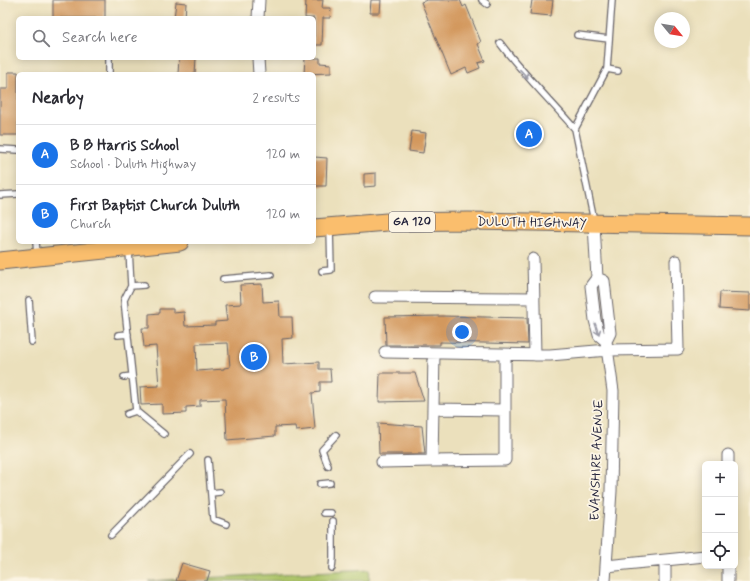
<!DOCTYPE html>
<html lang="en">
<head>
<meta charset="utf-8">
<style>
	:root { --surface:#fff; --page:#f2f2f3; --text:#2b2b33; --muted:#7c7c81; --line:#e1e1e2; --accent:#1a73e8 }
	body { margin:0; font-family:Mynerve,sans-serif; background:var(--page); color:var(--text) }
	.controls { position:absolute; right:12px; bottom:12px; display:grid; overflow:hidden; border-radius:6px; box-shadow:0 2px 10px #0003 }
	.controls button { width:36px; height:36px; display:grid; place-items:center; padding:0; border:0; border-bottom:1px solid var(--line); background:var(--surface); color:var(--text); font:20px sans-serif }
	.compass { position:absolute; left:654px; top:12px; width:36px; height:36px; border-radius:50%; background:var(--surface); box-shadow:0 2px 10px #0003; rotate:120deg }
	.you { position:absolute; left:462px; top:332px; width:14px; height:14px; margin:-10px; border:3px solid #fff; border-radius:50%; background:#1a73e8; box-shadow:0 0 0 6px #1a73e833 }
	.badge { display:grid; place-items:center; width:26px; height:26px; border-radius:50%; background:var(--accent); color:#fff; font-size:13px; font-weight:700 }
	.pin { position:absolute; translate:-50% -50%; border:2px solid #fff; box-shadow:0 1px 4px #0006 }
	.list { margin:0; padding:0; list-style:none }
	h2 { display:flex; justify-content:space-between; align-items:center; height:52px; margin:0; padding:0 16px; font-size:17px }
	h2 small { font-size:13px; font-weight:400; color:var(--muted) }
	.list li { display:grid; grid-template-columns:26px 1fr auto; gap:12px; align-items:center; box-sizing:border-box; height:60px; padding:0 16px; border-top:1px solid var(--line) }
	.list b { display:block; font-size:15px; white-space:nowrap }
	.list p { margin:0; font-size:13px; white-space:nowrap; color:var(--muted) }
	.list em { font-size:13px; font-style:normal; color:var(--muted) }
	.icon { flex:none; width:22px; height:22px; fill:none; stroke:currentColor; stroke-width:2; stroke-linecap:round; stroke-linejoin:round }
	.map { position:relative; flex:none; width:750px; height:581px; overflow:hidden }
	.search { position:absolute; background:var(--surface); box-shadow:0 2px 10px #0003; left:16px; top:16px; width:300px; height:44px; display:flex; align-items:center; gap:10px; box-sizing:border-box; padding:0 14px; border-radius:6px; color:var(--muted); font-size:15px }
	.panel { position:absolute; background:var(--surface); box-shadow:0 2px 10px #0003; left:16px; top:72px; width:300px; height:172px; border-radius:6px }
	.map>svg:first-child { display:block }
	.green { fill:#abc368; stroke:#667252 }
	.building { fill:#d3985d; fill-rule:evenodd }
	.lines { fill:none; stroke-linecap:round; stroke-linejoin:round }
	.service-casing { stroke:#686468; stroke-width:8 }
	.minor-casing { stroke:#686468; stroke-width:13 }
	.primary-casing { stroke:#686468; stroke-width:19 }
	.service { stroke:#fff; stroke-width:5.5 }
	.minor { stroke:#fff; stroke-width:11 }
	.primary { stroke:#fabe6d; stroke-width:17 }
	.oneway { stroke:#9c9ca7 }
	.labels { text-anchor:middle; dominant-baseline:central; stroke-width:3.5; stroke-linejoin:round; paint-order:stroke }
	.shield { fill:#fcf5e5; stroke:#63616e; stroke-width:1 }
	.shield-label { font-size:12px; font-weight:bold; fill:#22223b }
	.street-label { font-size:13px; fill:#22223b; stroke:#fcf5e5 }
</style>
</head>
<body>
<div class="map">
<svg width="750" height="581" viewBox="0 0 750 581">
	<rect width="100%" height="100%" fill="#fcf5e5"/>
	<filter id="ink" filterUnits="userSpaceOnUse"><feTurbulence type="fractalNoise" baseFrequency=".025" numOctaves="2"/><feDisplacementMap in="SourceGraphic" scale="8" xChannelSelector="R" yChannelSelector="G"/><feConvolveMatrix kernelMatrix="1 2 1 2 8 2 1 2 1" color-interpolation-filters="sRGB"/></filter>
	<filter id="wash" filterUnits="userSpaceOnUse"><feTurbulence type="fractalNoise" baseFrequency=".012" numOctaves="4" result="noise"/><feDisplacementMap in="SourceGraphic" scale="16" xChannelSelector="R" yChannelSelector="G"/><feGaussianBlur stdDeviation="0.9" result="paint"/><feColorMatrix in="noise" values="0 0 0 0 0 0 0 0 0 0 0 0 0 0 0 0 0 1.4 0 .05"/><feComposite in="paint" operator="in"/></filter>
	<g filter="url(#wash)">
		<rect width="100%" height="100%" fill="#ebe0bc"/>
		<!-- green -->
		<path class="green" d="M370,569L369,581H148Z"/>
		<g id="blocks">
			<!-- building -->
			<path class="building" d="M53,0H105V18H53Z
				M306,0H323L322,8H331L330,18H323L322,45H314V18H305Z
				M371,0H381L380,13H370Z
				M427,0H460L463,7L466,5L481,42L478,44L485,61L478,63L480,68L468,73L466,68L451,75L421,2Z
				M532,0H553L551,16L530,14Z
				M176,2L186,3L185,18H174Z
				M179,58H196L195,74H178Z
				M305,58H320V63L331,64V73L304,74Z
				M8,72H18V135H0V89H8Z
				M412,131L426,133L423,153L409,151Z
				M314,157L327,158L326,186H314Z
				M376,173V186L364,187V174Z
				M262,284L263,302L279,301L280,317H292L293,338L282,339L283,364L319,362V369H330L331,382H320V392L312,393L315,429L296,431L295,426L275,427V436L227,440L225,399L200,400V406L186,407V413L162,414V404L141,405L140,387L159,386L156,346L144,347L142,328H149V314L160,313V309H173V313L184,312L185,326L215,325V322L227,321L225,305L241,304L240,285ZM228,343L230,367L224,368V369L197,371L196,344Z
				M720,292L750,293V311L719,309Z
				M442,316L527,318L528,344L440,342V345H386L385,317Z
				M380,373H415L424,401L379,402Z
				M378,423L422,426L425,454H379Z
				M182,563L210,571L207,581H176Z"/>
		</g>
	</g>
	<g filter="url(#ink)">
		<use href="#blocks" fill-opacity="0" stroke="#686468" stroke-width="1"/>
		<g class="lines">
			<defs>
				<path id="service" d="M482,0L487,4
					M577,35L609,39
					M500,43C523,74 550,100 575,129
					M109,58V74
					M607,69L618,71
					M0,149L18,150
					M0,195L18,194
					M594,221L575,129L607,69L612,0
					M36,242L37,255
					M129,250L131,286L124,300L136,411L164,434
					M322,271L331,270L330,228
					M223,279L271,275
					M131,286L144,285
					M29,300L32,342
					M118,335L128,334
					M124,377L132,376
					M127,414L136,411
					M208,460L213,519L226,524
					M328,466L322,450L336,435
					M320,484L330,483
					M211,493L220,492
					M324,513H331
					M111,535L190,454
					M332,568L333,558V521"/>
				<path id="minor" d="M258,18L259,0
					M258,58L259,74
					M594,224L597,278L591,286L595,320L599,335L606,341L610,333L604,281L597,278
					M533,259L535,355
					M375,297L534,298
					M385,352L550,355L608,350L678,349L676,261
					M433,409L505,410
					M432,461L505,460V355
					M382,462L432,461L434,353
					M728,464V455
					M665,561V581
					M606,566L705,556
					M728,566V581
					M605,581L611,491L613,391L606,341"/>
				<path id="primary" d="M314,228L387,222L468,221L750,226
					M0,261L180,242"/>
			</defs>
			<!-- service casing -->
			<use href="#service" class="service-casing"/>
			<!-- minor casing -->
			<use href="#minor" class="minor-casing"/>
			<!-- primary casing -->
			<use href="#primary" class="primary-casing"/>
			<!-- service -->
			<use href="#service" class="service"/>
			<!-- minor -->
			<use href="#minor" class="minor"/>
			<!-- primary -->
			<use href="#primary" class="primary"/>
		</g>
		<!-- one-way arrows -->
		<defs><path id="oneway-shaft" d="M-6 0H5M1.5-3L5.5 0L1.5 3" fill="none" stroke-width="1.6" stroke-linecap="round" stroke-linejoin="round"/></defs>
		<g class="oneway">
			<use href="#oneway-shaft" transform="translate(524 74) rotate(47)"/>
			<use href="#oneway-shaft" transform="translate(597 329) rotate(71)"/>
		</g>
	</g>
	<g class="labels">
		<!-- shield labels -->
		<rect class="shield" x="389" y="212" width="46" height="20" rx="3"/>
		<g class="shield-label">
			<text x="412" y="222">GA 120</text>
		</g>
		<!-- street labels -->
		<g class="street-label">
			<text transform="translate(532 223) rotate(1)">DULUTH HIGHWAY</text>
			<text transform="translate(597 460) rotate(-88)">EVANSHIRE AVENUE</text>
		</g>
	</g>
</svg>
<div class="controls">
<button>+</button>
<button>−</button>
<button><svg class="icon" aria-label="locate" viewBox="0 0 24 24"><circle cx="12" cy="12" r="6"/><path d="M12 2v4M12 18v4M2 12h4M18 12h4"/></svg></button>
</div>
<svg class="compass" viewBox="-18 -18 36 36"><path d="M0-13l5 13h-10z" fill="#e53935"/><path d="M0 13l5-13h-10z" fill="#7c7c81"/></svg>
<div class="you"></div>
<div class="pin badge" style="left:529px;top:134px">A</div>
<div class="pin badge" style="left:254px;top:357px">B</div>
<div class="search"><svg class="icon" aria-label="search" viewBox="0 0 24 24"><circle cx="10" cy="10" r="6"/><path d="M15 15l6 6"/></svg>Search here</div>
<section class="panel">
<h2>Nearby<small>2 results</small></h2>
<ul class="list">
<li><span class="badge">A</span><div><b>B B Harris School</b><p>School · Duluth Highway</p></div><em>120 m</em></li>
<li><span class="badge">B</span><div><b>First Baptist Church Duluth</b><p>Church</p></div><em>120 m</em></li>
</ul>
</section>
</div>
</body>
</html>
